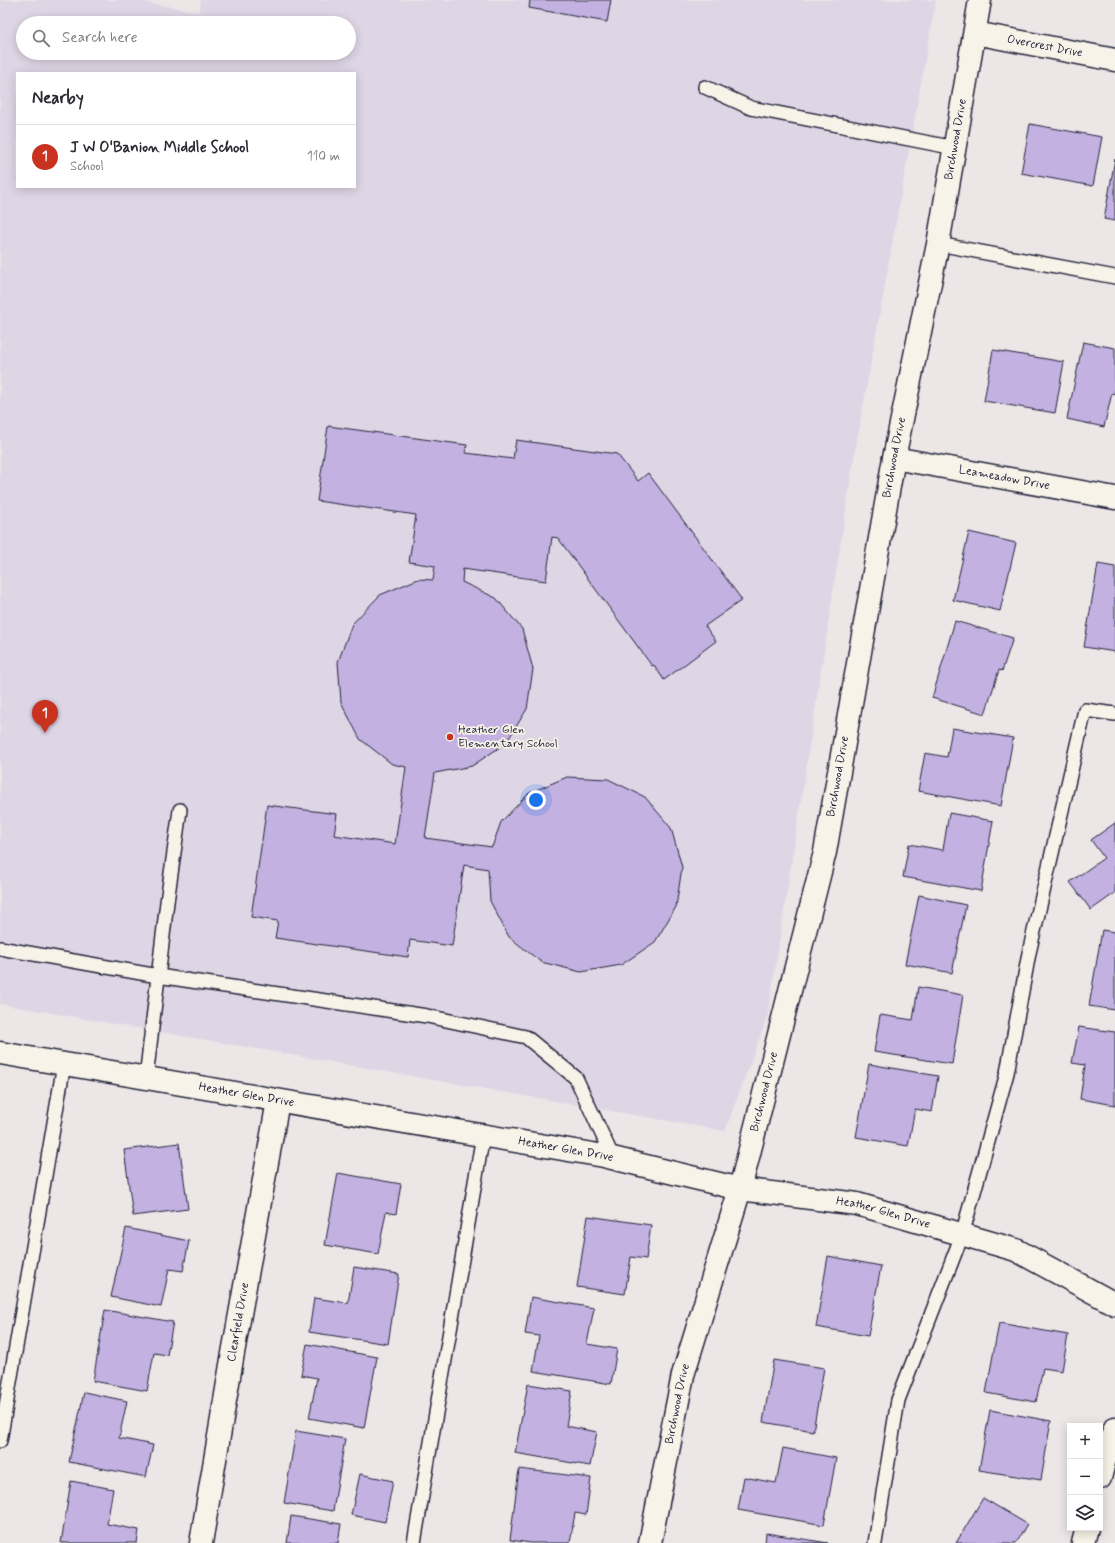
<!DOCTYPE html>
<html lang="en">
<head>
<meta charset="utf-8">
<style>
	:root { --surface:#fff; --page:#f2f2f3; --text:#2b2b33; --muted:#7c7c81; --line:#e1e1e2; --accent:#c8321e }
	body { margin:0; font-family:Mynerve,sans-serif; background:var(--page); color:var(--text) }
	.controls { position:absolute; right:12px; bottom:12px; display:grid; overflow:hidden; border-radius:0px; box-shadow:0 2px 10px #0003 }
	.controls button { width:36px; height:36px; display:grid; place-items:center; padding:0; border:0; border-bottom:1px solid var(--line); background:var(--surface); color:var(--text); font:20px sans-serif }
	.you { position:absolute; left:536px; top:800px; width:14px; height:14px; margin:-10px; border:3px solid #fff; border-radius:50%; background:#1a73e8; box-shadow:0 0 0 6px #1a73e833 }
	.badge { display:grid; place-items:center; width:26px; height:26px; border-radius:50%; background:var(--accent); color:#fff; font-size:13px; font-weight:700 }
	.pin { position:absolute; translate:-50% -33px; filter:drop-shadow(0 1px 2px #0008) }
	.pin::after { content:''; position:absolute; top:21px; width:14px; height:12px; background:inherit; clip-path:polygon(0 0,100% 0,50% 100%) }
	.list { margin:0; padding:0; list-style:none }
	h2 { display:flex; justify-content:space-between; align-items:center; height:52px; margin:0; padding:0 16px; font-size:17px }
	h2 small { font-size:13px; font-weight:400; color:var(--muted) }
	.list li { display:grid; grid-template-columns:26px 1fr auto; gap:12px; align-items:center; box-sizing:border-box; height:64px; padding:0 16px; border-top:1px solid var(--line) }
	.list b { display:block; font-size:15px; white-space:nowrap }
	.list p { margin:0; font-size:13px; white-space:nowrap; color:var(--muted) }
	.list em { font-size:13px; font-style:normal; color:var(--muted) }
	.icon { flex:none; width:22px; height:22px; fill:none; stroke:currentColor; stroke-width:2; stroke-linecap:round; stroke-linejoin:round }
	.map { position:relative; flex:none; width:1115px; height:1543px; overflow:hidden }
	.search { position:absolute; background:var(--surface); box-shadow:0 2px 10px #0003; left:16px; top:16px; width:340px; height:44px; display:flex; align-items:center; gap:10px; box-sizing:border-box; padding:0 14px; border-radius:22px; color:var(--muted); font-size:15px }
	.panel { position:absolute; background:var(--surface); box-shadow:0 2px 10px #0003; left:16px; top:72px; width:340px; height:116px; border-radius:0px }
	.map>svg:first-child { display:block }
	.built { fill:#dfd6e5; fill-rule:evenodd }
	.building { fill:#c2b1e1; stroke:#22223b }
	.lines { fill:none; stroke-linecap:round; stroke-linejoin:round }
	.service-casing { stroke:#22223b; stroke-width:16 }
	.minor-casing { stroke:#22223b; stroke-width:25 }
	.tertiary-casing { stroke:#22223b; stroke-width:25 }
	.service { stroke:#f7f3e8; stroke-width:13 }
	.minor { stroke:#f7f3e8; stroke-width:22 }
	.tertiary { stroke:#f7f3e8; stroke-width:22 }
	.poi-dot { fill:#c8321e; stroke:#f7f3e8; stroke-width:1.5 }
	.labels { text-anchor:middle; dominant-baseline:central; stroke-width:3.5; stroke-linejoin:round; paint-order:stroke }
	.street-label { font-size:12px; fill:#22223b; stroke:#f7f3e8 }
	.poi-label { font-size:12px; fill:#22223b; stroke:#f7f3e8; text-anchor:start }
</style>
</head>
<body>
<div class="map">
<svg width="1115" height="1543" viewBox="0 0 1115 1543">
	<rect width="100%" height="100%" fill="#ece6e7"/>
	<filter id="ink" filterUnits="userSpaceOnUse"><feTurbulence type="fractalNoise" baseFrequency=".025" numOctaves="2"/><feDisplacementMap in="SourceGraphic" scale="8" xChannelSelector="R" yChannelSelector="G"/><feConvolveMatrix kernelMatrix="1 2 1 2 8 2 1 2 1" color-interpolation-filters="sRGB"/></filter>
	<g filter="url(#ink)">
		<!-- built -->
		<path class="built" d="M0,0H133L199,12L201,0H936L853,463L768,1015L725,1131L0,1004ZM23,23H349V53H23ZM17,73H355V187H17Z"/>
		<!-- building -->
		<path class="building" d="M530,0H611L607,22L529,8Z
			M1030,124L1102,137L1093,186L1021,173Z
			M1115,159V221L1104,219Z
			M1083,342L1115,348V394L1112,393L1104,427L1067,419Z
			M993,350L1064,362L1055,413L984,401Z
			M328,426L467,445L466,453L513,459L516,440L617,454L638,481L648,473L742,600L705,626L716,641L664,680L654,665L652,666L558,538L552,537L546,581L463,569L462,582L496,598L522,629L533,669L527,709L506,743L472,766L435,773L425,838L492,847L501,822L529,793L567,777L608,779L645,797L671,828L682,867L676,907L655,942L621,965L581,972L541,962L509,937L490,901L488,869L464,865L452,946L410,940L408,957L275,938L278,921L251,917L267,805L337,814L334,835L395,844L406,767L392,764L360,739L341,702L338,662L352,624L380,595L418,579L433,580L435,566L409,562L416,515L317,501Z
			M969,532L1016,543L1000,611L953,600Z
			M1098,564L1115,567V652L1084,647Z
			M955,621L1013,638L1002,671L999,670L985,714L932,698Z
			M952,728L1013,738L1001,806L918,791L925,753L947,757Z
			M949,813L993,821L981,891L903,877L909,844L943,850Z
			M1115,823V893L1091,910L1070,882L1104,858L1091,840Z
			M919,895L966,905L952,973L905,964Z
			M1102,930L1115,932V1010L1089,1006Z
			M918,987L963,995L952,1064L874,1052L880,1015L913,1020Z
			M1079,1027L1115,1032V1105L1080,1099L1085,1065L1072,1063Z
			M869,1064L938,1076L932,1112L915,1109L908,1146L856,1137Z
			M179,1143L188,1209L133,1216L124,1150Z
			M338,1173L401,1184L396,1214L386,1212L378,1254L325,1245Z
			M588,1216L651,1225L646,1259L631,1257L625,1294L577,1287Z
			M126,1228L189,1241L183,1271L169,1269L161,1307L111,1297Z
			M828,1256L881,1266L868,1336L816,1327Z
			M354,1267L399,1274L388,1344L309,1332L314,1298L348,1303Z
			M531,1297L594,1308L587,1344L617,1349L611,1384L533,1371L539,1336L525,1334Z
			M105,1310L173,1322L167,1355L154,1353L147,1391L93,1381Z
			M999,1323L1068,1335L1062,1371L1043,1368L1036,1402L986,1393Z
			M307,1344L377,1357L364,1428L309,1418L317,1378L301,1375Z
			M774,1360L824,1368L813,1431L763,1422Z
			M528,1384L572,1391L566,1426L597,1432L590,1466L515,1453Z
			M84,1392L127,1401L119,1438L153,1445L146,1477L69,1462Z
			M990,1410L1051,1421L1041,1480L979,1470Z
			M296,1431L345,1439L333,1511L284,1503Z
			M783,1448L836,1458L824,1525L738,1510L744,1477L776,1483Z
			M519,1469L591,1478L586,1515L575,1513L570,1543H531L510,1540Z
			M360,1474L393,1481L385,1522L351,1515Z
			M71,1481L113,1489L107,1524L139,1530L137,1543H61Z
			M983,1498L1027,1524L1016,1543H956Z
			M291,1516L341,1524L338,1543H287Z
			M766,1533L828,1543H765Z"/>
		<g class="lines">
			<defs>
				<path id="service" d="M705,87L751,108L955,148
					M938,244L1115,277
					M0,948L158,976L427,1016L526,1037L576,1078L613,1158
					M146,1078L167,902L180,810
					M0,1441L64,1064
					M414,1543L483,1135
					M875,1543L898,1400L962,1235L1007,1073L1029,953L1085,710L1115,714"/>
				<g id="minor">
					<path id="s1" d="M975,33L1115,60"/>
					<path id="s2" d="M894,458L1115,498"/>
					<path id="s3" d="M0,1053L604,1156L740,1189L857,1204L1016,1250L1115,1304"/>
					<path d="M1100,1478L1108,1447L1115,1428"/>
					<path id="s4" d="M201,1543L232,1359L278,1101"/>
					<path d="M1083,1543L1087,1528"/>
				</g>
				<g id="tertiary">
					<path id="s5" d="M650,1543L683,1375L740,1189L825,852L894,458L938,244L980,0"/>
				</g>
			</defs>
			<!-- service casing -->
			<use href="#service" class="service-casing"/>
			<!-- minor casing -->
			<use href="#minor" class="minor-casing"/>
			<!-- tertiary casing -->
			<use href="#tertiary" class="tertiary-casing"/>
			<!-- service -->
			<use href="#service" class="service"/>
			<!-- minor -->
			<use href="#minor" class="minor"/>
			<!-- tertiary -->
			<use href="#tertiary" class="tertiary"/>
		</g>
	</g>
	<!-- markers -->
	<circle class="poi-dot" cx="450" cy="737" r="4"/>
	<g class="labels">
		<!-- street labels -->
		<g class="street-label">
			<text stroke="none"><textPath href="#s1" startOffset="71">Overcrest Drive</textPath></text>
			<text stroke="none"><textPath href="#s5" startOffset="1438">Birchwood Drive</textPath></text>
			<text stroke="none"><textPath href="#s5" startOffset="1114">Birchwood Drive</textPath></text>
			<text stroke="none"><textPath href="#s2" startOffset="112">Leameadow Drive</textPath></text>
			<text stroke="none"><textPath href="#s5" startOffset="790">Birchwood Drive</textPath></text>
			<text stroke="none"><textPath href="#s5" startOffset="466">Birchwood Drive</textPath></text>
			<text stroke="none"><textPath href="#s3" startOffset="250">Heather Glen Drive</textPath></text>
			<text stroke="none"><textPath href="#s3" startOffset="574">Heather Glen Drive</textPath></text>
			<text stroke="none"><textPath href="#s3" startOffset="898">Heather Glen Drive</textPath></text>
			<text stroke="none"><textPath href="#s4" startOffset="224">Clearfield Drive</textPath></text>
			<text stroke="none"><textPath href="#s5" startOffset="142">Birchwood Drive</textPath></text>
		</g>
		<!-- poi labels -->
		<g class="poi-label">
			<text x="458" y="730">Heather Glen<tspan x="458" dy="14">Elementary School</tspan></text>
		</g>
	</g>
</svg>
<div class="controls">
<button>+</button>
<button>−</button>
<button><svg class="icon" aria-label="layers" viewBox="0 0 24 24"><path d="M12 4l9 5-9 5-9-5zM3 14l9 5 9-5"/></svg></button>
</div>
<div class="you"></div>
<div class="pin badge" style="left:45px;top:733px">1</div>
<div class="search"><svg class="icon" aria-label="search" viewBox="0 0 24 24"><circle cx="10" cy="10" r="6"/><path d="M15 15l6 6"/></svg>Search here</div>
<section class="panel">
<h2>Nearby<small></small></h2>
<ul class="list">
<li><span class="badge">1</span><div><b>J W O'Banion Middle School</b><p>School</p></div><em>110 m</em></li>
</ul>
</section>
</div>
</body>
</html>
